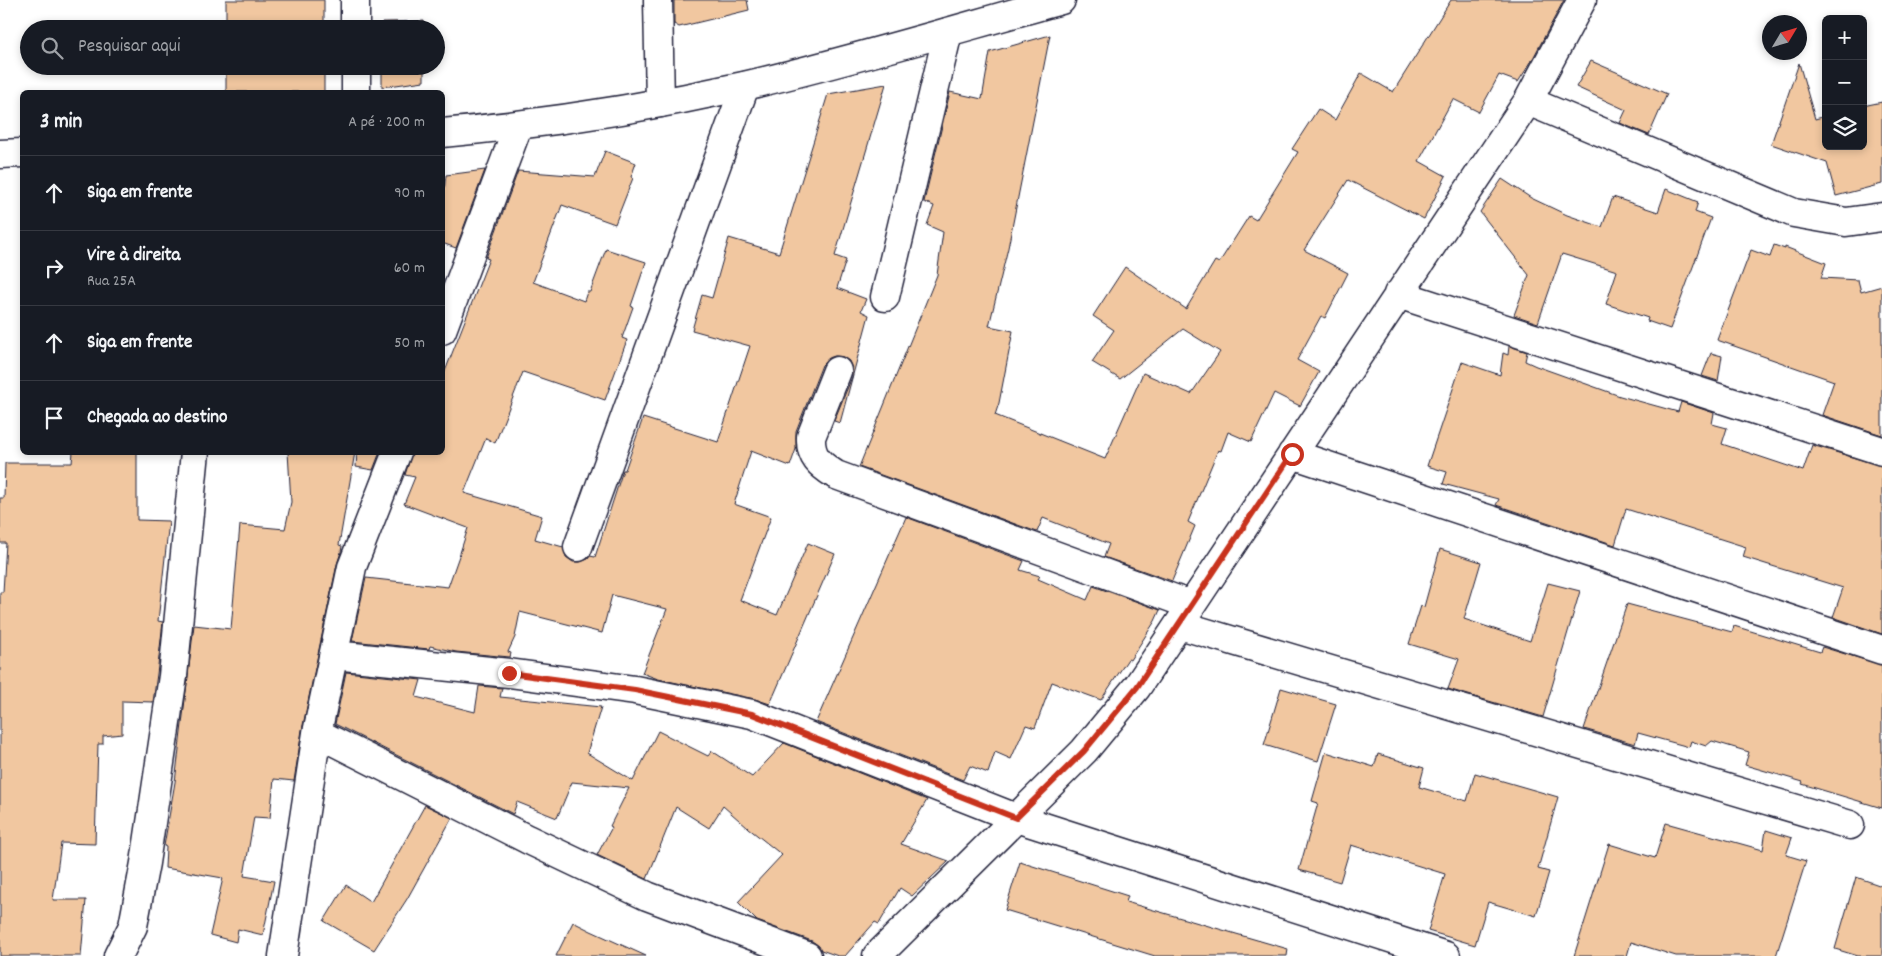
<!DOCTYPE html>
<html lang="pt">
<head>
<meta charset="utf-8">
<style>
	:root { --surface:#171b24; --page:#242831; --text:#f1f3f6; --muted:#9ea1a6; --line:#363941 }
	body { margin:0; font-family:Dekko,sans-serif; background:var(--page); color:var(--text) }
	.controls { position:absolute; right:15px; top:15px; display:grid; overflow:hidden; border-radius:8px; box-shadow:0 2px 8px #0003 }
	.controls button { width:45px; height:45px; display:grid; place-items:center; padding:0; border:0; border-bottom:1px solid var(--line); background:var(--surface); color:var(--text); font:25px sans-serif }
	.compass { position:absolute; left:1762px; top:15px; width:45px; height:45px; border-radius:50%; background:var(--surface); box-shadow:0 2px 8px #0003; rotate:52deg }
	.stop { position:absolute; width:15px; height:15px; margin:-11px; border:4px solid #c8321e; border-radius:50%; background:#fff }
	.stop.end { background:#c8321e; border-color:#fff; box-shadow:0 1px 5px #0008 }
	.list { margin:0; padding:0; list-style:none }
	h2 { display:flex; justify-content:space-between; align-items:center; height:65px; margin:0; padding:0 20px; font-size:21px }
	h2 small { font-size:16px; font-weight:400; color:var(--muted) }
	.list li { display:grid; grid-template-columns:32px 1fr auto; gap:15px; align-items:center; box-sizing:border-box; height:75px; padding:0 20px; border-top:1px solid var(--line) }
	.list b { display:block; font-size:19px; white-space:nowrap }
	.list p { margin:0; font-size:16px; white-space:nowrap; color:var(--muted) }
	.list em { font-size:16px; font-style:normal; color:var(--muted) }
	.icon { flex:none; width:28px; height:28px; fill:none; stroke:currentColor; stroke-width:2; stroke-linecap:round; stroke-linejoin:round }
	.map { position:relative; flex:none; width:1882px; height:956px; overflow:hidden }
	.search { position:absolute; background:var(--surface); box-shadow:0 2px 8px #0003; left:20px; top:20px; width:425px; height:55px; display:flex; align-items:center; gap:12px; box-sizing:border-box; padding:0 18px; border-radius:28px; color:var(--muted); font-size:19px }
	.panel { position:absolute; background:var(--surface); box-shadow:0 2px 8px #0003; left:20px; top:90px; width:425px; height:365px; border-radius:8px }
	.map>svg:first-child { display:block }
	.building { fill:#f1c7a0; stroke:#22223b }
	.lines { fill:none; stroke-linecap:round; stroke-linejoin:round }
	.minor-casing { stroke:#22223b; stroke-width:31 }
	.tertiary-casing { stroke:#22223b; stroke-width:31 }
	.minor { stroke:#fff; stroke-width:28 }
	.tertiary { stroke:#fff; stroke-width:28 }
	.route { stroke:#c8321e; stroke-width:6 }
</style>
</head>
<body>
<div class="map">
<svg width="1882" height="956" viewBox="0 0 1882 956">
	<rect width="100%" height="100%" fill="#fff"/>
	<filter id="ink" filterUnits="userSpaceOnUse"><feTurbulence type="fractalNoise" baseFrequency=".02" numOctaves="2"/><feDisplacementMap in="SourceGraphic" scale="10" xChannelSelector="R" yChannelSelector="G"/><feConvolveMatrix kernelMatrix="1 2 1 2 8 2 1 2 1" color-interpolation-filters="sRGB"/></filter>
	<g filter="url(#ink)">
		<!-- building -->
		<path class="building" d="M226,0H324V29H226Z
			M674,0H747L749,10L679,27L674,24Z
			M1451,0H1564L1531,62L1518,82L1499,75L1479,112L1453,99L1419,161L1446,176L1424,219L1348,180L1304,250L1348,273L1325,318L1321,316L1297,360L1319,372L1300,406L1274,393L1251,442L1228,432L1221,451L1218,450L1188,522L1195,526L1172,581L1104,557L1109,544L1043,518L1037,532L859,467L937,275L943,232L927,225L934,206L924,202L950,92L982,99L990,52L1050,35L1008,248L989,326L1013,331L999,403L995,415L1105,459L1143,373L1191,394L1220,352L1183,329L1120,379L1092,362L1114,330L1093,316L1125,267L1186,309L1215,261L1219,263L1249,216L1256,220L1298,152L1292,149L1318,109L1335,120L1361,73L1393,92Z
			M424,21V29H382V22Z
			M1591,61L1667,94L1649,135L1620,123L1626,110L1576,87Z
			M1799,63L1815,119L1826,116V146H1863V106L1882,102V184L1836,196L1827,163L1771,144Z
			M226,66H324V92H226Z
			M382,66H424V81L382,87Z
			M886,84L835,256L846,260L837,288L866,299L861,311L869,315L840,423L834,421L852,377V369L849,361L843,357L835,356L828,359L822,365L796,431V449L790,466L751,451L734,504L771,517L740,600L777,615L808,543L835,554L770,704L755,699L658,679L642,673L667,609L612,595L602,633L520,612L515,637L508,652L511,653L510,657L456,652L430,646L429,649L352,641L366,578L448,587L460,553L468,528L404,504L415,477L405,475L412,452H442V379L489,259L486,258L518,171L595,177L605,151L636,163L631,177L633,178L615,224L562,205L533,282L584,301L587,292H590L606,249L646,262L631,306L633,307L622,338L627,340L605,400L523,372L495,443L486,438L464,493L542,516L535,539L563,547L566,557L573,562H580L588,559L590,556L595,557L623,470H625L643,418L718,442L750,346L692,330L702,295L712,298L729,238L779,253L828,94Z
			M485,170L456,248L442,243V210L446,175Z
			M1502,179L1531,198L1567,215L1602,227L1613,197L1658,212L1666,189L1698,202L1695,212L1711,218L1670,329L1647,321L1648,318L1606,304L1617,271L1562,254L1538,323L1514,315L1529,275L1480,212Z
			M1774,245L1785,249V247L1826,263L1821,278L1858,280L1861,292L1882,286V435L1822,415L1834,381L1717,340L1751,250L1770,257Z
			M1509,346L1527,352L1525,361L1536,366L1620,396L1678,412L1681,402L1714,413L1712,424L1727,428L1722,444L1803,471L1812,445L1882,466V634L1833,617L1843,588L1743,557L1746,547L1626,509L1615,545L1496,505L1499,499L1443,484L1447,472L1427,466L1462,362L1500,375L1503,353L1508,355Z
			M1711,353L1722,356L1718,381L1702,376Z
			M73,452H137V520L169,521L158,621L163,622L157,674L153,702L122,701V734L103,736V744H98L95,844L61,843L53,900H86L81,956H0V592H3L6,543H0V498H4L5,463H72Z
			M288,452H355L339,545L342,546L341,552L337,564L302,730L294,781L274,779L270,818L254,817L244,876L274,881L263,935L238,929L236,942L210,935L223,878L165,868L166,847L164,846L175,782L194,625L231,629L240,525L285,529L291,502Z
			M357,452H380L373,470L356,467Z
			M906,517L1024,561L1020,570L1040,576L1038,579L1087,600L1093,586L1160,610L1155,621L1130,660L1128,659L1101,700L1052,682L1035,728L1026,725L1011,759L995,752L988,773L970,766L963,780L816,722Z
			M1440,549L1481,562L1464,619L1530,641L1548,583L1580,591L1543,717L1448,689L1459,659L1409,644L1421,606L1424,607Z
			M1627,604L1732,632L1734,626L1820,652L1822,647L1882,665V808L1802,784L1803,782L1745,765L1749,752L1712,741L1706,746L1691,741L1689,747L1638,733L1635,744L1584,729Z
			M346,672L421,680L416,697L475,712L479,686L502,688L500,697L601,707L587,753L633,781L658,731L708,756L712,751L752,777L784,743L927,800L901,844L949,861L912,896L900,888L879,924L875,922L845,956H838L821,950L819,946L812,941L757,921L738,902L782,855L748,828L723,806L709,828L676,807L647,879L597,855L612,827L610,826L629,788L572,782L557,818L517,802L513,814L335,724Z
			M1281,688L1336,704L1318,761L1264,745Z
			M1326,752L1374,767L1378,754L1424,768L1419,787L1467,801L1475,773L1558,797L1538,869L1549,872L1536,916L1488,902L1475,945L1428,931L1445,874L1351,845L1340,882L1299,870L1318,803L1312,801Z
			M425,805L452,818L407,899L374,950L324,921L346,885L371,902Z
			M1666,823L1763,850L1766,830L1792,838L1786,855L1806,861L1776,956H1676L1631,942L1627,956H1574L1609,844L1655,858Z
			M1020,862L1128,896L1126,902L1288,949L1287,956H1155L1005,910Z
			M1856,877L1882,886V956H1858L1835,949Z
			M573,922L591,931L646,956H556Z"/>
		<g class="lines">
			<defs>
				<path id="minor" d="M355,0V29
					M658,0L660,103
					M356,66V92
					M1528,101L1794,213L1846,222L1882,217
					M1398,294L1882,451
					M885,297L948,32
					M442,330L518,126
					M837,371L811,437C810,457 820,465 836,475L1191,605
					M1292,454L1882,650
					M578,547L745,86
					M1180,625L1850,825
					M334,655L509,673L635,690L752,714L1016,818L1446,956
					M317,733L527,839L647,896L807,956
					M118,956L133,926L145,863L173,676L195,452
					M283,956L317,733L352,567L397,452
					M877,956L1084,751L1137,687L1528,101L1582,0"/>
				<path id="tertiary" d="M442,133C544,124 645,108 744,86C851,61 956,29 1061,0
					M0,154L22,153"/>
			</defs>
			<!-- minor casing -->
			<use href="#minor" class="minor-casing"/>
			<!-- tertiary casing -->
			<use href="#tertiary" class="tertiary-casing"/>
			<!-- minor -->
			<use href="#minor" class="minor"/>
			<!-- tertiary -->
			<use href="#tertiary" class="tertiary"/>
		</g>
	</g>
	<g class="lines" filter="url(#ink)">
		<!-- route -->
		<path class="route" d="M509,673L635,690L752,714L1016,818L1084,751L1137,687L1292,454"/>
	</g>
</svg>
<div class="controls">
<button>+</button>
<button>−</button>
<button><svg class="icon" aria-label="layers" viewBox="0 0 24 24"><path d="M12 4l9 5-9 5-9-5zM3 14l9 5 9-5"/></svg></button>
</div>
<svg class="compass" viewBox="-18 -18 36 36"><path d="M0-13l5 13h-10z" fill="#e53935"/><path d="M0 13l5-13h-10z" fill="#9ea1a6"/></svg>
<div class="stop" style="left:1292px;top:454px"></div>
<div class="stop end" style="left:509px;top:673px"></div>
<div class="search"><svg class="icon" aria-label="search" viewBox="0 0 24 24"><circle cx="10" cy="10" r="6"/><path d="M15 15l6 6"/></svg>Pesquisar aqui</div>
<section class="panel">
<h2>3 min<small>A pé · 200 m</small></h2>
<ul class="list">
<li><svg class="icon" aria-label="ahead" viewBox="0 0 24 24"><path d="M12 20V5M6 11l6-6 6 6"/></svg><div><b>Siga em frente</b></div><em>90 m</em></li>
<li><svg class="icon" aria-label="right" viewBox="0 0 24 24"><path d="M7 20v-9h11M14 6l5 5-5 5"/></svg><div><b>Vire à direita</b><p>Rua 25A</p></div><em>60 m</em></li>
<li><svg class="icon" aria-label="ahead" viewBox="0 0 24 24"><path d="M12 20V5M6 11l6-6 6 6"/></svg><div><b>Siga em frente</b></div><em>50 m</em></li>
<li><svg class="icon" aria-label="arrive" viewBox="0 0 24 24"><path d="M6 21V4h12l-3 4 3 4H6"/></svg><div><b>Chegada ao destino</b></div></li>
</ul>
</section>
</div>
</body>
</html>
